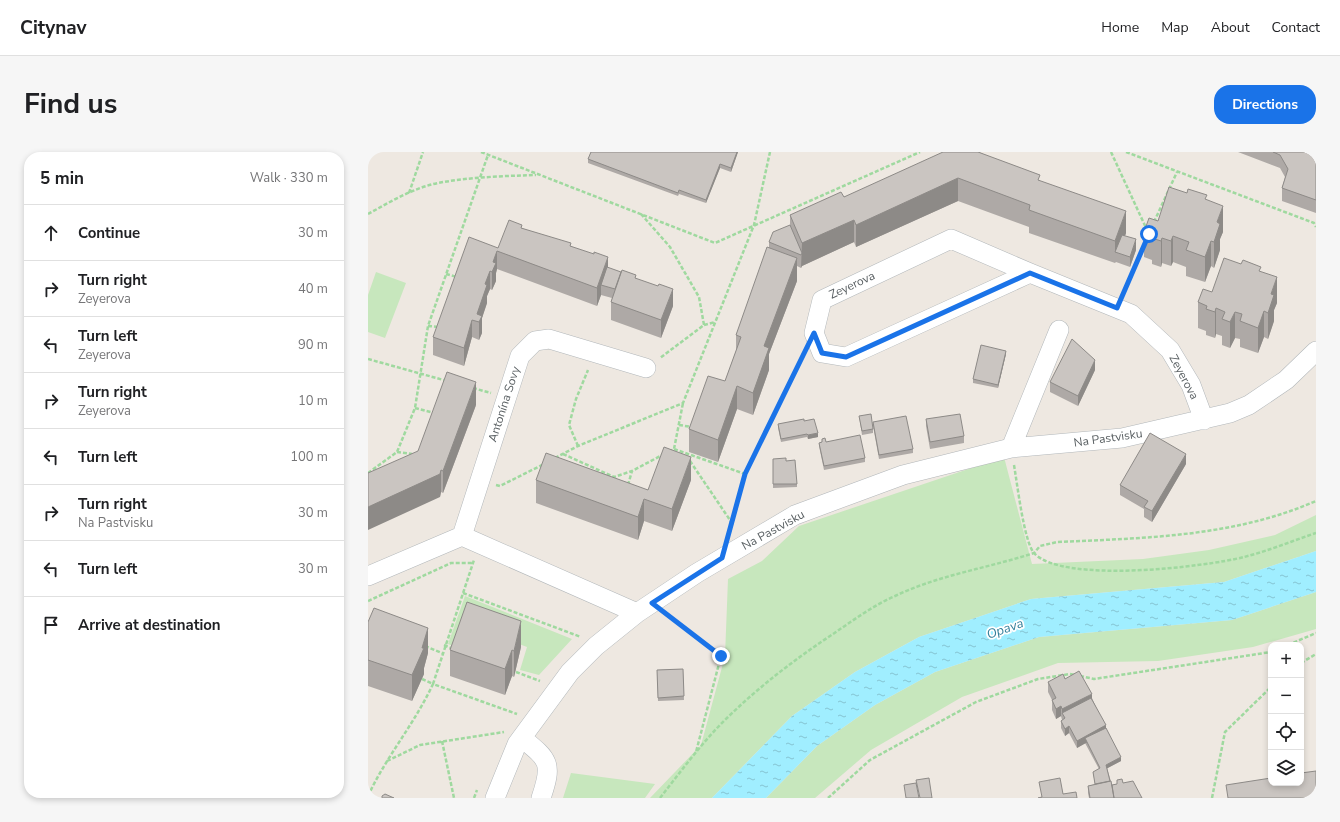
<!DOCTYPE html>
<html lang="en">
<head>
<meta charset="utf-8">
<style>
	:root { --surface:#fff; --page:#f6f6f6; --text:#202124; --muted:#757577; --line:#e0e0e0; --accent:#1a73e8 }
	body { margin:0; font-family:"Nunito Sans",sans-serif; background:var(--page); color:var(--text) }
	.controls { position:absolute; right:12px; bottom:12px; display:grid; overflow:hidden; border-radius:8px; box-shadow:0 2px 6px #0003 }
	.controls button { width:36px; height:36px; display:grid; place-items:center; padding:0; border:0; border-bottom:1px solid var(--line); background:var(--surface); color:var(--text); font:20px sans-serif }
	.stop { position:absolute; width:12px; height:12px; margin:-9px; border:3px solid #1a73e8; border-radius:50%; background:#fff }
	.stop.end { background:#1a73e8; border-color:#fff; box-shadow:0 1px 4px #0008 }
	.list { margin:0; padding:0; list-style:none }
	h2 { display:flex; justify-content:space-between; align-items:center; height:52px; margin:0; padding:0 16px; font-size:17px }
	h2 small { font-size:13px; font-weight:400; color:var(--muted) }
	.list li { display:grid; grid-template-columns:26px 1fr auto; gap:12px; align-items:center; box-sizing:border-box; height:56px; padding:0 16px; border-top:1px solid var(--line) }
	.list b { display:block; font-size:15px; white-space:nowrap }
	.list p { margin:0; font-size:13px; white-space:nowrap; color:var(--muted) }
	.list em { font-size:13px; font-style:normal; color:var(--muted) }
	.icon { flex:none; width:22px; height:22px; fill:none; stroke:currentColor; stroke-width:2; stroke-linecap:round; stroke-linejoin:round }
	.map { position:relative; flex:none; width:948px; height:646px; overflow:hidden; border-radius:16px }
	header { display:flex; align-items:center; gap:24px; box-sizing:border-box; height:56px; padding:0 20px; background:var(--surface); border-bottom:1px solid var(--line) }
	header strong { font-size:19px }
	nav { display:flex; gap:22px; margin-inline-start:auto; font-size:14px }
	.intro { display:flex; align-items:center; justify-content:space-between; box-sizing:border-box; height:96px; padding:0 24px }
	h1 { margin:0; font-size:28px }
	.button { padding:10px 18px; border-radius:16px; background:var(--accent); color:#fff; font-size:14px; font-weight:700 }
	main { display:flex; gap:24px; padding:0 24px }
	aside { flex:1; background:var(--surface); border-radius:16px; box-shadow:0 2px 6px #0003 }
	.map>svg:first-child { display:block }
	.green { fill:#c7e7bd }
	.water { fill:url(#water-ripples) }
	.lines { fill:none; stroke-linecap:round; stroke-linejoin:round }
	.minor-casing { stroke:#b2b7ba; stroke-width:20 }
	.path { stroke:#9fd99f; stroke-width:2.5; stroke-dasharray:4 2; stroke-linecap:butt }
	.minor { stroke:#fff; stroke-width:19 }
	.wall { fill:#aea9a6 }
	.shaded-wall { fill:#8d8a87 }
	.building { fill:#cac5c1; stroke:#8d8a87 }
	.route { stroke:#1a73e8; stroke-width:5 }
	.labels { text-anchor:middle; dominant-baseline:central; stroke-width:3.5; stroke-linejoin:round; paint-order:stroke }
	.street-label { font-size:12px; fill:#5a6063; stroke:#fff }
	.water-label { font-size:13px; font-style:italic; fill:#337f9a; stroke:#fff }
</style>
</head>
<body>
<header>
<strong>Citynav</strong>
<nav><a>Home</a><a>Map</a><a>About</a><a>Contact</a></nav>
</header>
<div class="intro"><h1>Find us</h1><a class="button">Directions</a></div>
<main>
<aside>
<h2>5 min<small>Walk · 330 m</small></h2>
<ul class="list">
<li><svg class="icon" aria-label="ahead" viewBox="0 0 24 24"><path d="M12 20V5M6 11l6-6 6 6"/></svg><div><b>Continue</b></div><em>30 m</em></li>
<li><svg class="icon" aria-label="right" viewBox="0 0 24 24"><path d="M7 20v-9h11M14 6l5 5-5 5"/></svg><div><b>Turn right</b><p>Zeyerova</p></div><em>40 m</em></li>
<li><svg class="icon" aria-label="left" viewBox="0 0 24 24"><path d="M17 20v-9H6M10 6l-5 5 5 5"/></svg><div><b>Turn left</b><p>Zeyerova</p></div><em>90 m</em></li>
<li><svg class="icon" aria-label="right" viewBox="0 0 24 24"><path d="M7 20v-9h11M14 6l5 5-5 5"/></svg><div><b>Turn right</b><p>Zeyerova</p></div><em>10 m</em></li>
<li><svg class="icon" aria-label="left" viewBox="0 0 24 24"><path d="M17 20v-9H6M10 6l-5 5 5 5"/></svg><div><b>Turn left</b></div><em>100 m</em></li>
<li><svg class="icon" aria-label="right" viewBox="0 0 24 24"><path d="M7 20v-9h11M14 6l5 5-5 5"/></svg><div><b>Turn right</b><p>Na Pastvisku</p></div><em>30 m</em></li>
<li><svg class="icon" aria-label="left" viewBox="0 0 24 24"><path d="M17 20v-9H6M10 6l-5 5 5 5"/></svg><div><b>Turn left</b></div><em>30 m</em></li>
<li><svg class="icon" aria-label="arrive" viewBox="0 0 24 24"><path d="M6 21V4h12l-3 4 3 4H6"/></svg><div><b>Arrive at destination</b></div></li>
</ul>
</aside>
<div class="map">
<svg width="948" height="646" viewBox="0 0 948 646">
	<defs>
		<pattern id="water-ripples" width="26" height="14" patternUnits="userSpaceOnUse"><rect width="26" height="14" fill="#a0eeff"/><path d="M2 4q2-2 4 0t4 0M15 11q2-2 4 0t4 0" fill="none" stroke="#85c4d2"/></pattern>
	</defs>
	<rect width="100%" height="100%" fill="#eee8e1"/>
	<!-- green -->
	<path class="green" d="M8,120L38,131L17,186L0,180V143Z
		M636,305L664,412L775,407L841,398L907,383L948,363V399L856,430L663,447L551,485L487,520L424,564L344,646H282L333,593L357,504L360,427L394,409L431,374Z
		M948,440V477L885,495L790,509L690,511L594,545L503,598L447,646H398L449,594L507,553L567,520L671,485L864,468Z
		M97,444L204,487L171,523L152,518L159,495L98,472L90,496L80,492Z
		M203,621L287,632L277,646H195Z"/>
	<!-- water -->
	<path class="water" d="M948,399V440L864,468L671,485L567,520L507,553L449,594L398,646H344L424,564L487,520L551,485L663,447L856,430Z"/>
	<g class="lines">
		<defs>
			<path id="minor" d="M662,121L478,205L454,201L446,181L454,148L583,87L662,121L763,162L802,198L823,233L836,268
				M643,296L691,178
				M94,384L152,204L167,189L181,187L278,216
				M0,424L94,384L269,461
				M154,586C181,608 185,611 173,646
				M127,646L149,592L202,520L228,494L269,461L329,421L427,363L535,323L643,296L754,286L862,261L881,253L918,228L948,199"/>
		</defs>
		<!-- minor casing -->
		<use href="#minor" class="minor-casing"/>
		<!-- path -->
		<path class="path" d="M113,0L347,91L552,0
			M743,0L779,78
			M758,0L946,71L948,75
			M41,41L55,0
			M0,62C22,50 45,36 70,31C102,25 136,24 168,23
			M273,62L302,95L331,145L336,173L292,206
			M786,70L809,20
			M78,122L89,125
			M756,140L777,91
			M336,173L347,170
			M60,174L71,175
			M0,207L79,229
			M105,236L123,241
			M47,256L66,261
			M311,273L324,275
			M210,294L201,273L208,247L220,218
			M306,297L377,322L362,380
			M29,300L44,302
			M301,300L306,297L315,251
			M195,302L246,325L264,319L296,302
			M187,306L210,294L315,251L386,73L402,0
			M322,309L364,371
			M646,313C649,330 656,390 666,401C694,432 837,415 876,405C900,399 924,389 948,381
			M0,321L29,300L47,256L60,174L120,3
			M377,322L435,202
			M128,333L132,334L176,312
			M260,333L264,319
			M95,441L213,485
			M0,449L83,411H105
			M299,463L353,504L328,600
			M76,493L85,497
			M920,493L948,481
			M57,494L74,501
			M933,511L948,502
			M148,520L172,529
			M712,524L726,527L903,500
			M54,527L65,532L106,408
			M74,589L86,646
			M19,609L52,593L136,580
			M0,644C18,605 47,571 65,532L149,562
			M106,646L109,638
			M292,646C314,618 335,589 360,565C392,534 426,508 462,484C483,470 504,454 527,444C571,423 620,416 666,401L672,394L689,390C778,386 865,385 948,349
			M460,646L502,608L608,550L670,527L702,522L707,523
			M844,646L857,580L903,535"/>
		<!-- minor -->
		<use href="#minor" class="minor"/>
	</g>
	<!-- wall -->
	<path class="wall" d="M223,0H370L363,20L352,16L338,51L311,42L310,44L220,11V7Z
		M611,0L672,29L758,81L757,84L768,98L762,115L748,110L747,111L661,81V75L590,49L488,95L486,90L434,114L433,116L429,114V129L401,202V218L385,263L369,257L350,310L321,300V277L357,229L368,199V183L401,96V90L422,73V63Z
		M870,0H948V61L914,49V36L917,25L912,16Z
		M839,48L855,80L852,87V98L846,116L843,114L837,130L818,124V115L805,110L803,114L794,111L793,115L784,112V108L776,105V80L790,69Z
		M154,76L203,94L240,116L268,126L305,154L293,186L243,168V150L244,146L233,143L229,154L129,117L128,121V129L124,138L122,137L119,144V151L114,166V181L111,188L104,185L96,214L65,203V185L130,96Z
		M893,120L909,151L906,158V169L900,187L896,185L890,201L872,195V187L867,186L862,196L854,193V184L848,182L847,186L838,183V179L830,176V150L844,140Z
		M638,202L630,236L605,231V227Z
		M727,218L710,254L682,240V230Z
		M108,253L75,341L73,340L72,345L50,299Z
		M491,264L505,277V281L494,283Z
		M558,267L596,284V291L562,297L558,274Z
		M436,269L450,285L440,287L439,285L413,290L410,276V272Z
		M505,270L545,297V301L511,307L505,274Z
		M454,287L458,290L497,306V310L456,318L451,294V291L454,290Z
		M405,307L418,309L429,332V335L405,336Z
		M818,312L784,370L776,365V357L752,343V333Z
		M168,328L280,338L323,328L304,379L276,369L270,388L168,351Z
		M0,470L60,501L56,516V522L44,549L0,534Z
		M153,495L146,525L144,524L137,543L82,524V498Z
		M315,517L316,548L290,549L289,518Z
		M697,527L724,546L753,609L739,616L744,633L749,632V628L755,631L774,646H721L720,641V634L727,632L725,620L731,617L717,591L709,596L701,581L697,584L693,576V569L694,568L693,564L688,567L684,558V548L680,540V530Z"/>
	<!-- shaded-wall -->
	<path class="shaded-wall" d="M369,0H370L363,20V16Z
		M352,12V16L338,51V48Z
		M590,26V49L488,95V73Z
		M855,54V80L852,87V98L846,116V90L849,70Z
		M758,59V81L751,101L747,100V111V89Z
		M486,68V90L434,114L433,116L434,91Z
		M805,84V110L803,114V89Z
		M794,86V111L793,115V89Z
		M768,87V98L762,115V105Z
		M843,89V114L837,130V105Z
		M129,99V117L128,121V129L124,138V120L125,110Z
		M240,105V123L233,133V143L229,154V136Z
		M429,106V129L401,202V218L385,263V241L396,194Z
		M122,119V137L119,144V151L114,166V181L111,188V170L109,162L117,132Z
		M909,125V151L906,158V169L900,187V161L903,142Z
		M305,137V154L293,186V168Z
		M848,156V182L847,186V160Z
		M896,159V185L890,201V176Z
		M867,160V186L862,196V170Z
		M104,168V185L96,214V196Z
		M638,199V202L630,236V233Z
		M727,208V218L710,254V244Z
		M108,230V253L75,341V319Z
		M369,234V257L350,310V288Z
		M450,281V285L440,287V283Z
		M818,302V312L784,370V359Z
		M323,305V328L304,379V357Z
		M73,318V340L72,345L0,378V355Z
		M276,347V369L270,388V365Z
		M153,469V495L146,525V499Z
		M60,476V501L56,516V522L44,549V523Z
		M144,498V524L137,543V517Z
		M724,542V552L694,561V568V557Z
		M693,554V564L688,567V557Z
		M738,573V580L709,596V589Z
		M701,574V581L697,584V577Z
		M753,605V609L738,617V613Z"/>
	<!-- building -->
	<path class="building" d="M223,0H369L363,16L352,12L338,48L311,38L310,41L220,7Z
		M575,0H610L672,23L670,28L758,59L747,89L661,58L662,53L590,26L488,73L486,68L434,91L422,63L473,40L476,45Z
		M905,0H948V48L914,36L920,17L912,3Z
		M801,35L819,41L820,37L839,43L837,47L855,54L849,70L852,72L846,90L843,89L837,105L818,98L821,90L805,84L803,89L794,86L793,89L784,86L785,82L776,80L781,66L790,69Z
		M141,68L154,73L153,76L203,91L202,94L226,102V100L240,105L229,136L129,99L125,110L128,111L124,120L122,119L117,132L119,133L109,162L114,164L111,170L104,168L96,196L65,185L101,85L130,96Z
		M422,73L434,101L433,103L401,90L405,80Z
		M754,83L768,87L762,105L747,100Z
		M399,95L429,106L396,194L401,196L385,241L369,234L350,288L321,277L340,224L357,229L373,185L368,183Z
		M856,106L873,112L875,108L893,115L891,119L909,125L903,142L906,143L900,161L896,159L890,176L872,169L874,162L867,160L862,170L854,167L857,160L848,156L847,160L838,157L839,154L830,150L835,137L844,140Z
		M239,115L253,120L247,137L233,133Z
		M254,118L268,123L267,126L290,134L291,132L305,137L293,168L243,150Z
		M704,187L727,208L710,244L682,230Z
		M613,193L638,199L630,233L605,227Z
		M79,220L108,230L75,319L73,318L72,322L0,355V321L50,299Z
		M503,262L505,277L494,279L491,264Z
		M592,262L596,284L562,290L558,267Z
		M538,264L545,297L511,303L505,270Z
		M436,267V269L446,267L450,281L440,283L439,282L413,287L410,272Z
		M782,281L818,302L784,359L776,355L780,349L752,333Z
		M492,283L497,306L456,314L451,291L454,290V287L457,286L458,290Z
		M296,295L323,305L304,357L276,347L270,365L168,328L178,301L280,338Z
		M418,306V309L427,308L429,332H405V307Z
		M99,450L153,469L146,499L144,498L137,517L82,498Z
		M6,456L60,476L54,496H56L44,523L0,508V470Z
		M315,517L316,544L290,546L289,518Z
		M711,519L724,542L694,557L693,554L688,557L684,548L688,546L680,530L695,522L697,527Z
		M723,546L738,573L709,589L701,574L697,577L693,569L697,566L694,561Z
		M738,576L753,605L738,613L742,629L727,632L725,620L732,616L717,586Z
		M948,619V646H860L858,633L903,626V631H933V621Z
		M561,626L564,646H552L548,628Z
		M692,626L695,642L708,640L709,646H670L674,645L671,630Z
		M754,627L755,631L765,629L774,646H746L744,633L749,632V628Z
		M743,629L746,646H722L720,634Z
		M548,631L551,646H538L536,633Z
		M17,642L26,646H14V644Z"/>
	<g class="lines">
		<!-- route -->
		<path class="route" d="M353,504L284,451L354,406L377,322L446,181L454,201L478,205L662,121L749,156L781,82"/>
	</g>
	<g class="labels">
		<!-- street labels -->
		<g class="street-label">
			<text transform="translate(484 133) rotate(-25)">Zeyerova</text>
			<text transform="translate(816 225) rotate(62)">Zeyerova</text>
			<text transform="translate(136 252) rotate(-72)">Antonína Sovy</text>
			<text transform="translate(740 286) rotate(-8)">Na Pastvisku</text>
			<text transform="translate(405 378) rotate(-29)">Na Pastvisku</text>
		</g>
		<!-- water labels -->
		<g class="water-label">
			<text transform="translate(637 477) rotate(-19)">Opava</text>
		</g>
	</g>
</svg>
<div class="controls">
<button>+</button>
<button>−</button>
<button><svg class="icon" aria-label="locate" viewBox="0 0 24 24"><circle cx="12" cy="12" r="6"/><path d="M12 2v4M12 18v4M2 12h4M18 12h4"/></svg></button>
<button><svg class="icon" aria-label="layers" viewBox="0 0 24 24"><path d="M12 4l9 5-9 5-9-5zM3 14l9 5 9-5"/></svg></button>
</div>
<div class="stop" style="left:781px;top:82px"></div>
<div class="stop end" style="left:353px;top:504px"></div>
</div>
</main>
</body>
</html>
